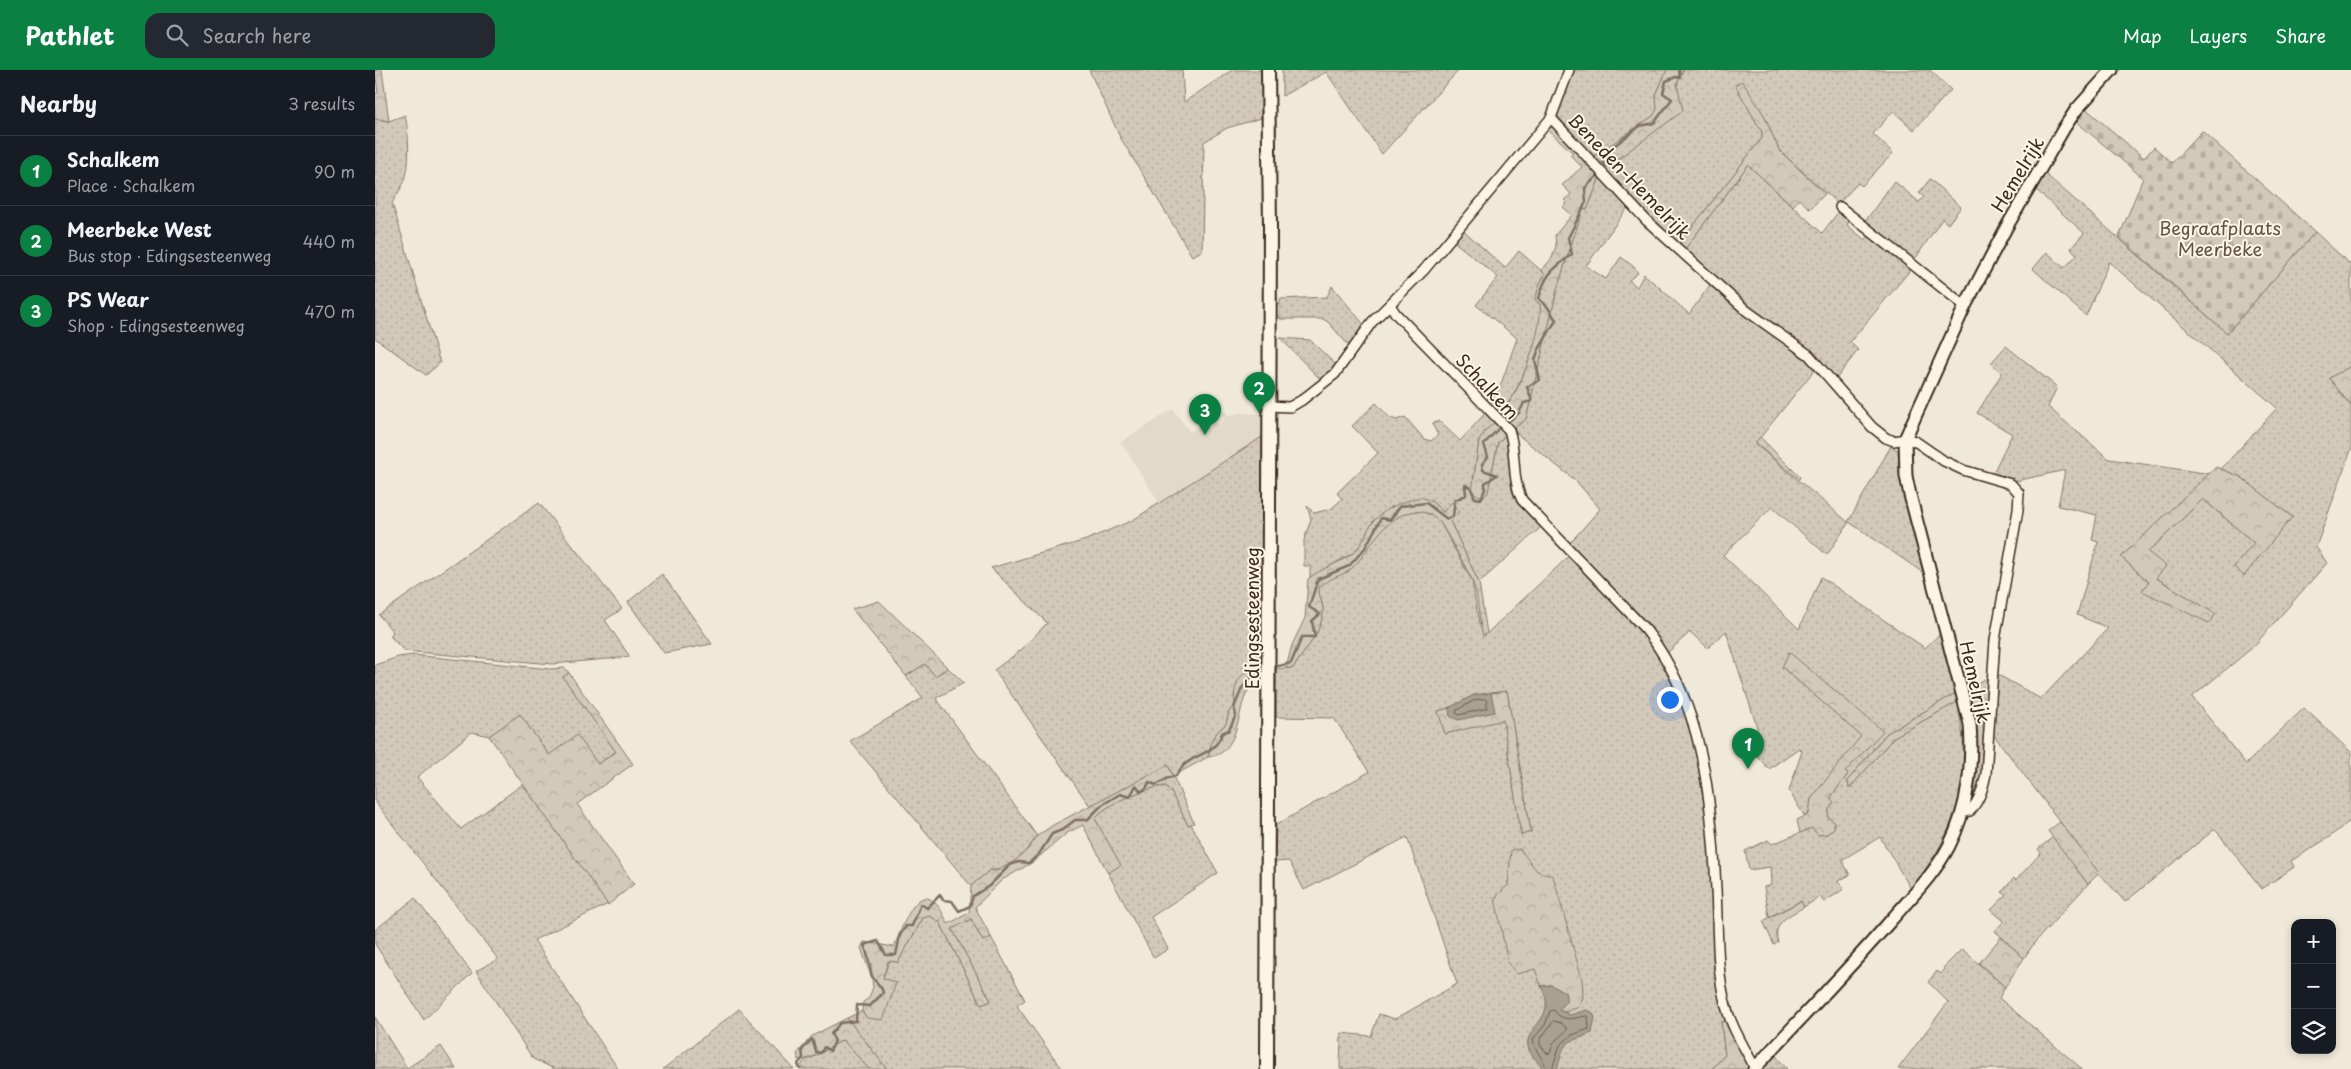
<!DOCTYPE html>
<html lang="en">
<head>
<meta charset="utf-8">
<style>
	:root { --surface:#171b24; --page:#242831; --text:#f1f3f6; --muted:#9ea1a6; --line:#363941; --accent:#0b8043 }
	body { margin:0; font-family:"Playpen Sans",sans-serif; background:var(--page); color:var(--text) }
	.controls { position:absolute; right:15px; bottom:15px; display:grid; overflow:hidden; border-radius:10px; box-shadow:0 2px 8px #0003 }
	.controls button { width:45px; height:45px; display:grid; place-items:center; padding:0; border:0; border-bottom:1px solid var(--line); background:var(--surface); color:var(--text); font:25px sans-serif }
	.you { position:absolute; left:1294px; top:629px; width:18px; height:18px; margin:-12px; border:4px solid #fff; border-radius:50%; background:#1a73e8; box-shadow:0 0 0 8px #1a73e833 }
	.badge { display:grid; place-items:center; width:32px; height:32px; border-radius:50%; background:var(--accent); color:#fff; font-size:16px; font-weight:700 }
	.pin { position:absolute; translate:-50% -41px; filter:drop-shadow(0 1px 2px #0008) }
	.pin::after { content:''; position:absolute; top:26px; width:18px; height:15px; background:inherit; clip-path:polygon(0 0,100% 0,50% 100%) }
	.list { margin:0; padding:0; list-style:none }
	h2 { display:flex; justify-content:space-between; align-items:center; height:65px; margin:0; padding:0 20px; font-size:21px }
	h2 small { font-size:16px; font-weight:400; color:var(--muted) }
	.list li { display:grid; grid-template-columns:32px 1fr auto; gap:15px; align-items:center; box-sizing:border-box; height:70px; padding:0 20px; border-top:1px solid var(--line) }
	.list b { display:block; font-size:19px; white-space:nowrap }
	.list p { margin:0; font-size:16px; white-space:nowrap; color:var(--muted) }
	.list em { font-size:16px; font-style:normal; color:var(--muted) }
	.icon { flex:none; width:28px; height:28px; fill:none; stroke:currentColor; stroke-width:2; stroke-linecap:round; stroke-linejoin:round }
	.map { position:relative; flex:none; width:1976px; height:999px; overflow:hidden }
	header { display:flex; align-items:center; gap:30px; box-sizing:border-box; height:70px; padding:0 25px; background:var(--accent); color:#fff }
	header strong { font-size:24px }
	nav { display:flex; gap:28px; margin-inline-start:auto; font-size:18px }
	.search { width:350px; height:45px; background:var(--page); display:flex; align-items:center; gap:12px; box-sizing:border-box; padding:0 18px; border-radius:15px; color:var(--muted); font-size:19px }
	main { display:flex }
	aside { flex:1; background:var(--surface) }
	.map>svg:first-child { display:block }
	.built { fill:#e1d9c9 }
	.grass { fill:url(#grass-dots); stroke:#867a6c; fill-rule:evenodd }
	.forest { fill:url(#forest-crowns); stroke:#867a6c }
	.cemetery { fill:url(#cemetery-stones); stroke:#867a6c }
	.water { fill:#aaa091; stroke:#7e7163 }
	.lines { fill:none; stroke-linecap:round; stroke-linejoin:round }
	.shore { stroke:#67594c; stroke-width:1 }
	.stream { stroke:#7e7163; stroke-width:2.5 }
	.minor-casing { stroke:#3b2a1e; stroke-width:12 }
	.tertiary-casing { stroke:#3b2a1e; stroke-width:15 }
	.secondary-casing { stroke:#3b2a1e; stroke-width:16 }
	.minor { stroke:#fcf5e5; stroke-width:9 }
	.tertiary { stroke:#fcf5e5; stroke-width:11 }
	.secondary { stroke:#fcf5e5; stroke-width:12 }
	.labels { text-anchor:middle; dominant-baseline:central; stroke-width:4; stroke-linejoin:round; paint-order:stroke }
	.street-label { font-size:18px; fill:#3b2a1e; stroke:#fcf5e5 }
	.park-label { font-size:18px; fill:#615245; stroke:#fcf5e5 }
</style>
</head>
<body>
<header>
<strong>Pathlet</strong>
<div class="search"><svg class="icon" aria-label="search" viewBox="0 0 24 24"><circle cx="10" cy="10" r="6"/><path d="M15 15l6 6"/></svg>Search here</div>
<nav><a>Map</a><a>Layers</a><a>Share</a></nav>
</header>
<main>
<aside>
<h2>Nearby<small>3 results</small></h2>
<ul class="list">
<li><span class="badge">1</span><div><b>Schalkem</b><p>Place · Schalkem</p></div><em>90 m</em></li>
<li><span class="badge">2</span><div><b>Meerbeke West</b><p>Bus stop · Edingsesteenweg</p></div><em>440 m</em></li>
<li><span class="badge">3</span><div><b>PS Wear</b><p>Shop · Edingsesteenweg</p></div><em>470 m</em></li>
</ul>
</aside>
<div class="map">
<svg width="1976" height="999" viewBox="0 0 1976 999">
	<defs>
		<pattern id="grass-dots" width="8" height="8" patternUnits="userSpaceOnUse" patternTransform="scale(1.25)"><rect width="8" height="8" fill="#d2c9ba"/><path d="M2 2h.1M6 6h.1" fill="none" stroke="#b5ad9f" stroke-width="1.8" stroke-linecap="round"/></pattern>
		<pattern id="forest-crowns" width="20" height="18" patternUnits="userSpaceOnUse" patternTransform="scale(1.25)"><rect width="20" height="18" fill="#d2c9ba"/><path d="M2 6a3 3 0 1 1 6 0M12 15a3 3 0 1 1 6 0" fill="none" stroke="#b5ad9f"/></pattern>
		<pattern id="cemetery-stones" width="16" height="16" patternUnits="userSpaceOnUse" patternTransform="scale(1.25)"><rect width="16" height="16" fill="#d2c9ba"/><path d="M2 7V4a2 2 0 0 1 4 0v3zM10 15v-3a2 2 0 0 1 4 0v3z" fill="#b5ad9f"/></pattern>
	</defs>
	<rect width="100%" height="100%" fill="#f0e9d9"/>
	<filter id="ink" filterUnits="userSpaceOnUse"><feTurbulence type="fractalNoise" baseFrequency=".02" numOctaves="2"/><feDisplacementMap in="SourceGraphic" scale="10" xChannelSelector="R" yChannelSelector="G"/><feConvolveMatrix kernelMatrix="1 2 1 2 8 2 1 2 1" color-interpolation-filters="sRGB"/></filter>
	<g filter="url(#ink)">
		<!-- built -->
		<path class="built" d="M798,339L815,362L829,352L834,357L841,352L843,355L850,349L846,344L850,341L854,346L864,343L887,344V367L785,434L746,372Z"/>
		<!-- grass -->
		<path class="grass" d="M714,0H807L809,32L857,0H887L886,48L852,58L829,72L827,181L817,186L745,67Z
			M907,0H1084L1007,84L951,2L907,26Z
			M1198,0H1292L1281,25L1282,40L1278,46L1218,87L1181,44Z
			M1308,0H1555L1576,20L1539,60L1518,41L1498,64L1518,83L1487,116L1483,113L1463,134L1404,80L1389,45L1360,14L1387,62V68L1303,175L1276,150L1229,99L1307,41L1302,14Z
			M30,45C34,62 36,97 29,112C26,119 21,126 17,133L65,293L51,305L0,268V49L14,51Z
			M1373,95L1447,163L1465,140L1475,150L1472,155L1490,170L1495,165L1537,198L1475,272L1483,280L1461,309L1422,272L1368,232L1310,179Z
			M1668,102L1852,263L1940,162L1976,195V296L1954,308L1976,336V380L1941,477L1952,493L1877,578L1817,627L1871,694L1929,638L1976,682V750L1953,768L1916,791L1919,797L1887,819L1840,759L1750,832L1724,803L1618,664L1620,603L1666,629L1733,558L1702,545L1723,472L1717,470L1722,445L1683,436L1690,400L1641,411L1617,405L1637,364L1602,343L1627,303L1616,293L1631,276L1682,317L1673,337L1734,389L1836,404L1746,487L1774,512L1768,520L1841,544L1781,508L1773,482L1828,429L1879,473L1859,497L1907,458L1917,447L1866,407L1846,399L1902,338L1734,192L1711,246L1658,199L1672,182L1689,198L1702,185L1696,178L1709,163L1659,118Z
			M1225,107L1253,137L1211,196L1231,209L1246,187L1259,197L1263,203L1254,210L1262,217L1269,204L1314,244L1335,215L1441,298L1380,374L1473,452L1516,376L1525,382L1526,408L1550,504L1474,452L1452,485L1397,437L1348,485L1424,559L1446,507L1550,578L1565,564L1581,623L1511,664L1473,710L1474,719L1519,667L1582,632C1599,708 1583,759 1536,819L1505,767L1467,790L1475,805L1463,811L1469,819L1449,832L1445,827L1429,837L1426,831L1394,847L1389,817L1396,815L1395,797L1374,800L1370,781L1393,770L1397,774L1437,758L1443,765L1452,764L1459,758V752L1453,747L1455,728L1473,704L1470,702L1507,661L1408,598L1487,666L1436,729L1434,744L1430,747L1414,721L1427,681L1424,678L1394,699L1383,687L1382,657L1351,561L1333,578L1315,562L1290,585L1193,475L1225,439L1201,411L1137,360L1151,349L1183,216L1208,138L1212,140Z
			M1555,109L1586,137L1573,154L1567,149L1538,192L1489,153L1519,111L1544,132L1549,127L1544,123Z
			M1087,159L1130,198L1144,181L1170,204C1161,218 1168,230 1166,246C1164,269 1145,318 1131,336L1120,322L1126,314L1142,268L1101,235L1123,207L1077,170Z
			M957,216L990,256L975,277L953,252L948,249H905V229L952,227Z
			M905,268L935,270L961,295L946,310Z
			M1001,333L1014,347L1021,350L1030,347L1049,369L1056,371L1063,365L1057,354L1064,351L1085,371L1113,340L1122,350L1104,371L1098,412H1115L1123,372L1131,365L1137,422L1144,435L1166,457L1104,513L1075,451L1084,442L1077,432L1068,442L1056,431L1016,437L998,451L987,473L978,483L935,507V496H929V470L936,449L932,436L939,443L956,439L967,429L962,423L1003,383L977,356Z
			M887,367L886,592L859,623L860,634L854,642L851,654L843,661L837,670L833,687L798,706L793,695L715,736L619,600L645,581L672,553L616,498L711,470L758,450Z
			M164,433L247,539L230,550L255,587L177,594L29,581L15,566L18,562L4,545Z
			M1039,441L1049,442L1064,450L1097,511L1104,553L1109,566L1194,486L1270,563L1287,591L1312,648L1320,673L1333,758L1338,856L1353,951L1346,953L1350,985L1337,999H965L966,963L996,966L1004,944L1020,949L1082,914L1032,767L929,820L914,791L900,792L901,755L994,702L959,648L901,647V599L918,598C929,581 948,561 948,540C948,532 943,526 944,517L953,509L974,501L1001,464L1025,445ZM1132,621L1156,762L1146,765L1128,649L1070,664L1064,641L1074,638L1099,625Z
			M287,504L337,574L289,583L253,532Z
			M38,585L175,599L190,598L194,603L189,608L241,681L223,694L174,685L145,645L114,666L97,662L42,707L86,759L148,714L233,834L159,870L243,999H180L158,989L101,901L123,889L0,732V595L23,587Z
			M550,594L560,606L573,598L589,613L561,628L662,766C652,781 634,802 615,800L596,816L475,671L548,628L531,606Z
			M1614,607C1612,634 1613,719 1594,735L1599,651L1592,619Z
			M790,716L795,720L813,755L816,754L843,803L776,847L793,879L779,888L733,803L745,795L720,749C729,734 773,717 790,716Z
			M1678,767L1713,814L1660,872L1649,888L1620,861L1629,851L1616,840L1631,825L1627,822L1639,808L1641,810L1666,783L1663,779Z
			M40,828L97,903L49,950L0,874V860Z
			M555,845L565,852L606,935L616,931L577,859L596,849L608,871L616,867L650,930L642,936L687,999H512L472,948L487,941L492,948L521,913L508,908L514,891L523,892L548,848Z
			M1587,879L1630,917L1624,928L1707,999H1523L1573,932L1553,912L1562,901L1566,904L1570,899L1568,898Z
			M364,939L419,999H288Z
			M0,947L32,998L66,976L81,999H0Z
			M468,970L494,999H424L430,990C437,990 459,974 468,970Z
			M1400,985L1412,999H1387Z"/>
		<!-- forest -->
		<path class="forest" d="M0,0H7L14,51L0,49V23H3Z
			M1292,0H1308L1302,14L1308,41L1229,99L1218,87L1278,46L1282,39L1281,25Z
			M1367,11L1389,45L1404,80L1450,124L1435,139L1424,129L1418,136L1373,95L1310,179L1303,175L1387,68V62L1360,15Z
			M1178,56L1203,80L1225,107L1212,140L1208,138L1183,216L1151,349L1137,360L1111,330L1120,322L1132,336C1147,316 1168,259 1165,234L1160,230L1165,213L1170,205L1167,200L1177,188L1181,176L1180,165L1197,145L1188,137L1192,133L1189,130L1196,124L1187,115L1207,97L1195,85L1198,83L1172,59Z
			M1976,296V336L1954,308Z
			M1122,350L1131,365L1123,372L1113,422L1110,426H1104L1097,421L1104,371L1110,361Z
			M1385,367L1425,407L1424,409L1380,373Z
			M1841,397L1866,407L1917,447L1869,506L1859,497L1879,473L1828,429L1773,482L1791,496L1781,508L1841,544L1834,553L1767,521L1774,512L1746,487Z
			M1046,427L1056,431L1068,442L1077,432L1084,442L1075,451L1104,513L1112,563L1108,566C1103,548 1104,527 1097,510C1094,503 1067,453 1063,450C1053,440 1037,439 1025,446C1000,460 995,481 976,499C968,506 955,507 944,517C943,526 948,532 948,540C948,561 929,581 918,598H911L917,575L930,548L933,509C946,498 963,494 977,484C988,476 990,462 998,452C1009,438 1029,431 1046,427Z
			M504,531L573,598L560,606L550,594L531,606L477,539Z
			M1414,582L1508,661L1470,702L1473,704L1455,728L1459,732L1454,739L1453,747L1459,752V758L1452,764L1443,765L1437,758L1425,763L1422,750L1434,744L1436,729L1486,666L1407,597Z
			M877,599L881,600L883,608C879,613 874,618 871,624C862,645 863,685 833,687L837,670L843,661L851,654L854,642L860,634C858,620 862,604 877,599Z
			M194,603L258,694L202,734L259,814L233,835L114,666L145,644L174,685L202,665L223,694L241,682L188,607Z
			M1132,621L1156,762L1146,765L1128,650L1070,664L1063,641L1074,638L1075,646L1119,642L1116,623Z
			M1581,623L1582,632L1519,667L1474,719L1473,710L1511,664Z
			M793,695L819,753L813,755L795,720L790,716C773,717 729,734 720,749L746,795L733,803L708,755L692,763L658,792L627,810L600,837L616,867L608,871L596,849L577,859L616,931L606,935L565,852L555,846L548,848L523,892L513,891L508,908L521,913L508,950L492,948L487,941L488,932L494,928L498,917L497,909L486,878L489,872L519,877C531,847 548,797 573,854L594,843L596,816L615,800L622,801L641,790L654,778L662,766L678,755Z
			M1685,752L1724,803L1713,814L1673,761Z
			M1145,779L1162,801L1178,806L1207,909L1208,927L1204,937L1190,942L1184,940L1192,931L1176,915L1166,916L1160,899L1142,904L1133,893L1120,828L1133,815L1136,780Z
			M1426,831L1429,837C1414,846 1397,852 1403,872L1399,875L1388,851Z
			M1626,867L1649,888L1630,917L1604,893Z
			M472,948L512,999H494L468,970C454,977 439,990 424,990L422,984L437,966Z
			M1353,951L1374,996L1371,999H1337L1350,985L1346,952Z"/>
		<!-- cemetery -->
		<path class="cemetery" d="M1709,37L1769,88L1779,77L1797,93L1827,61L1940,162L1852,263L1744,167L1768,108L1698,49Z"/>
		<!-- water -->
		<path class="water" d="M1116,623L1120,642L1083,650L1075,646L1074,638L1099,625Z
			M1176,915L1190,922L1192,931L1184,940L1195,945L1212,940L1217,942L1220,947L1217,963L1194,972L1188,979L1182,999H1168C1164,993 1157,986 1154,980C1145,957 1185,951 1166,916Z"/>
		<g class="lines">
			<!-- shore -->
			<path class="shore" d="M1110,629L1112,631V638L1084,645L1081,643L1082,640L1100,630Z
				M1179,951L1186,953L1193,959L1179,972L1175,983L1173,984L1165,975V970Z
				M1171,999C1169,988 1159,981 1158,969L1170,955L1175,941L1179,940C1188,954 1200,947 1213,946L1214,959L1197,965L1185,975L1177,999"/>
			<!-- stream -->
			<path class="stream" d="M1231,99L1226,86L1265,56L1279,53L1297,29L1288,23L1291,11L1301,7L1305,8L1304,0
				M1134,351L1144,343L1149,333L1157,331L1152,317L1165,310L1160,290L1163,281L1181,250L1172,236L1164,229C1169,205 1178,199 1197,184L1193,168L1211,132L1210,118L1222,106
				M900,597L916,593L927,567H940L937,551L945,544L934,537L943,509L974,496L990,478L1006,448L1015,450L1025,436L1051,433L1072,449L1078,446L1080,430L1091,425L1090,415L1095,417L1100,428L1106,429L1110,419V413L1122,405L1108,400L1107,394L1113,387L1109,374L1124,358
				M425,999L423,994L428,988L427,980L437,969L441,982L446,983L449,977L455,981L460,971L456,964L465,953L481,951L482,935L495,936L508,923C507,915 500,913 497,906C494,895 494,886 489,875L503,871L511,885H521L525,865L531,856H537L546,834L552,838L565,825L568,830L577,831L584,841L595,836L598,826L614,816L635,795L643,792L654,793L664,784L677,764L687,760L700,750H712L727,735L745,724L755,727L761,715L766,722L772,717L774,712L781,715L793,708L801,706C803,703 805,699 808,696C820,684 842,683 847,663L854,660L861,645L859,638L867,618L883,600H887"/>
			<defs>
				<path id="minor" d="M1176,48L1271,150L1372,241L1434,285L1497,357L1511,368L1519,371L1530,369L1540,371L1569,391L1588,400L1636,414L1644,423L1643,440L1620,570L1611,704C1608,718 1605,730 1595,741L1587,742
					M1465,137L1590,236
					M1015,235L1021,244L1134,360C1142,383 1136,408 1147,430L1271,560C1328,633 1337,730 1341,819C1343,855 1341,902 1351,936C1356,957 1370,978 1380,998
					M894,336L915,337L927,330L960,304L997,252L1049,200L1176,48L1194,0"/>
				<path id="tertiary" d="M1379,999C1425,949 1473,900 1518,848C1538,825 1560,803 1574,776C1593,739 1598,694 1595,654L1535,425L1531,406L1530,369L1590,236L1631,158L1689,58L1701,40L1737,0"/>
				<path id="secondary" d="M892,999L895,156L893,0"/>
			</defs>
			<!-- minor casing -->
			<use href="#minor" class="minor-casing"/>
			<!-- tertiary casing -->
			<use href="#tertiary" class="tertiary-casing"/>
			<!-- secondary casing -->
			<use href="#secondary" class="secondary-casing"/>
			<!-- minor -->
			<use href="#minor" class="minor"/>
			<!-- tertiary -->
			<use href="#tertiary" class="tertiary"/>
			<!-- secondary -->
			<use href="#secondary" class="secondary"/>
		</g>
	</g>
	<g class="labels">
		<!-- street labels -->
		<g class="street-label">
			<text transform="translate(1642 104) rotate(-59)">Hemelrijk</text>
			<text transform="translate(1255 106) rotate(46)">Beneden-Hemelrijk</text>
			<text transform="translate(1113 316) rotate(47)">Schalkem</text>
			<text transform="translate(876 548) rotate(-90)">Edingsesteenweg</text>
			<text transform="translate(1601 612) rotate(77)">Hemelrijk</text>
		</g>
		<!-- park labels -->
		<g class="park-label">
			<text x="1845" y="157">Begraafplaats<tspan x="1845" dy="21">Meerbeke</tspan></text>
		</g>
	</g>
</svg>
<div class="controls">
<button>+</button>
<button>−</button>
<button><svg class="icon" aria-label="layers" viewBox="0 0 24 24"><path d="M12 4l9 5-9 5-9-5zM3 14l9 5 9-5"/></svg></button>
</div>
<div class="you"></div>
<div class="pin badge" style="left:1373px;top:699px">1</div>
<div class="pin badge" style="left:884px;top:343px">2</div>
<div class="pin badge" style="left:830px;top:365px">3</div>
</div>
</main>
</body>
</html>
